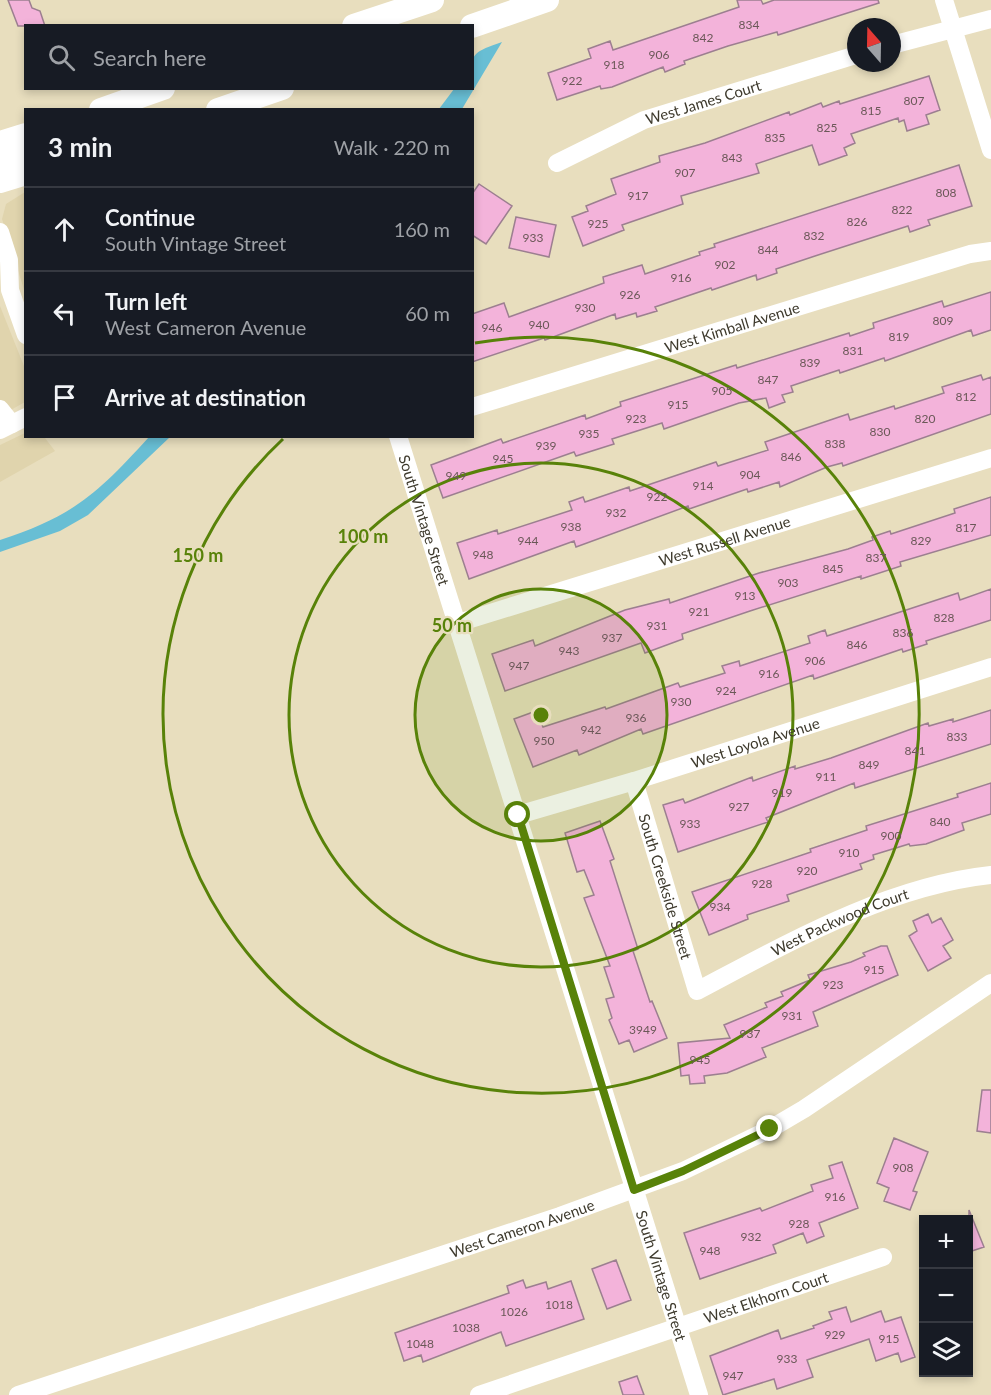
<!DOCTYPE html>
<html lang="en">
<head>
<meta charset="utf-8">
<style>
	:root { --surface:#171b24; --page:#242831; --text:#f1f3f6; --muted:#9ea1a6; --line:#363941 }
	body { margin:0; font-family:Lato,sans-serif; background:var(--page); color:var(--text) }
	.controls { position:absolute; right:18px; bottom:18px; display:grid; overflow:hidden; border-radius:0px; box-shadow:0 3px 9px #0003 }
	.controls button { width:54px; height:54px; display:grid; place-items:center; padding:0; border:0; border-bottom:2px solid var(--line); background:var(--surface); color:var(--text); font:30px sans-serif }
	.compass { position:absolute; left:847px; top:18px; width:54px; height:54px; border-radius:50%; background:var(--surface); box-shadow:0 3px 9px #0003; rotate:340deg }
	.stop { position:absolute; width:18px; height:18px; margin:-14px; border:4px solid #588209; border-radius:50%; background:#fff }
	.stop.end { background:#588209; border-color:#fff; box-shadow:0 2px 6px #0008 }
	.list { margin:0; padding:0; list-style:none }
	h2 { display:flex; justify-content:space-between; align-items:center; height:78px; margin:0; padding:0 24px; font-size:26px }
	h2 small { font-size:20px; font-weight:400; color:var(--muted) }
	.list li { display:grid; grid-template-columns:39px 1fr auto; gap:18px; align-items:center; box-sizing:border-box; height:84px; padding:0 24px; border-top:2px solid var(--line) }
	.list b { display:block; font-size:22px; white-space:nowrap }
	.list p { margin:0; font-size:20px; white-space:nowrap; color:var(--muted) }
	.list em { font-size:20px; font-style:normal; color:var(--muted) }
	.icon { flex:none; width:33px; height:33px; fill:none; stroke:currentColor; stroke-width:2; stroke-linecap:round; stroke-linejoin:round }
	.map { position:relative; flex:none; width:991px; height:1395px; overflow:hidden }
	.search { position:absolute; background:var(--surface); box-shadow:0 3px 9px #0003; left:24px; top:24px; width:450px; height:66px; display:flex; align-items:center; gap:15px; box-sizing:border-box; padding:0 21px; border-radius:0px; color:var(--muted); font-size:22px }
	.panel { position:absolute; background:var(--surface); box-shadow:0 3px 9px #0003; left:24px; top:108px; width:450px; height:330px; border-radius:0px }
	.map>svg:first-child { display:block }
	.built { fill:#e0d4ad }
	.water { fill:#68bed4 }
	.building { fill:#f3b3da; stroke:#9c7f90; stroke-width:1.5 }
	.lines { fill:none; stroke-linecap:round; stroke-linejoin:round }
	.minor { stroke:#fff; stroke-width:18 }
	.major { stroke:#fff; stroke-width:24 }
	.route { stroke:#588209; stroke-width:8 }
	.ring { fill:none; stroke:#588209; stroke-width:3 }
	.labels { text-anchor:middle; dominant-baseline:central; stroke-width:4.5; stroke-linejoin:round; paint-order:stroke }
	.number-label { font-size:12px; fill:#6b5858 }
	.street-label { font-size:15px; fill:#3e3a2d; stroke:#e8debe }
	.centre { fill:#588209; stroke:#e8debe; stroke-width:3 }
	.ring-label { font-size:18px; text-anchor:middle; font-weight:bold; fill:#588209; stroke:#e8debe; stroke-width:4.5; stroke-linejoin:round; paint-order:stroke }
</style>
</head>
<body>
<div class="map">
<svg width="991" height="1395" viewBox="0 0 991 1395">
	<rect width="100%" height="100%" fill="#e8debe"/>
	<!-- built -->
	<path class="built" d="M25,192V293L2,219L6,204Z
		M0,306L26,371L25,402L0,416Z
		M25,433L26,436L47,437L45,438L55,451L0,482V445Z"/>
	<!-- water -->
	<path class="water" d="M502,42L462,109H439L454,89L472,88C472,53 468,54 502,42Z
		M149,437H170L88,515L60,531L0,552V540C74,516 98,493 149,437Z"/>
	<!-- building -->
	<path class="building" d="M8,0H29L32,8L40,11L45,26H18Z
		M737,0H761L763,4L774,0H878L879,3L778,35L777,32L728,46L684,61L685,64L665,72L663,67L612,87L601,89L600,86L557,100L548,73L591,58L588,49L610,41L613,50L739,7Z
		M929,76L940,110L926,115L929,124L907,131L904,120L899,122L898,118L851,134L855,143L844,148L847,155L819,165L812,145L756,164L759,173L681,196L683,204L622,225L624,230L583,246L572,217L588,211L586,206L616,194L611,179L660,162L659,156L705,143L789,112L790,115L821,103L823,107L839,101L840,104Z
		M959,165L972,206L928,220L930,225L910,232L908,226L815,256L776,269L777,273L757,280L756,275L712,290L711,288L655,307L657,311L637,317L636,313L616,319L615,314L545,340L544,338L472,362V314L504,303L509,317L604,283L603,277L642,265L645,274L700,255L699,252L715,247L714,244Z
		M479,184L512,206L486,244L472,235V194Z
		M516,217L556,225L549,257L509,248Z
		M991,292V330L973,336L971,330L885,361L884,358L840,373L839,370L791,386L793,392L782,395L785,402L769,408L766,398L739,403L664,429L662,423L612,439L614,444L576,456L574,452L443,498L431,465L501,439L503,443L585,415L586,419L621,406L620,402L736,365L737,368L849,333L850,336L874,328L873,323L942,301L944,307Z
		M981,375L983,380L991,377V414L843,466L842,463L827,467L780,487L779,482L748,492L747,489L689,509L688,506L576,547L574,541L469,579L457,543L497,530L498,534L572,510L569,502L583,497L585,502L629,487L630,491L716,462L718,466L768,450L765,442L848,414L850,420L894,406L895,409L944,393L942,387Z
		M991,497V535L900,562L901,566L861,579V576L750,611L682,634L683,639L645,653L641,643L505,691L492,654L533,640L535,646L625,610L669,599L670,603L759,573L848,549L873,540L872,537L890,531L891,534L955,513L954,509Z
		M991,589V620L926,641L927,644L903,652L902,649L814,679L813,675L643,734L641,729L579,755L577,750L533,767L514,719L536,711L543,727L605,707L606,709L678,683L680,687L725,673L722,666L739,661L740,666L810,643L808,636L825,630L827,636L958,593L960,600Z
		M991,710V744L855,788L854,783L766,818L768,822L678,852L663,805L683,799L685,803L752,777L753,781L795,766V769L831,758L928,723L929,726L953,719V722Z
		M991,783V814L962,823L964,830L926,844L910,846L909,844L873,855L874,859L860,864L862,869L787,895L789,901L747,915L748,919L709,935L692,892L811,852L810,849L867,830L866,826L958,797L957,794Z
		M600,821L614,859L610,861L638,949L633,951L650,1002L652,1001L667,1038L634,1052L629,1040L619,1044L609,1020L612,1018L606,999L614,997L604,967L610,966L584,898L594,895L584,870L577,872L565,833Z
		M928,914L932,923L941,918L953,940L943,946L951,958L928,971L909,936L917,931L913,921Z
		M881,946H887L898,975L813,1012L818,1026L762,1048L766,1057L727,1073L704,1076L705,1083L690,1084L689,1075L681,1076L678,1043L730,1038L724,1025L767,1007L765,1003L783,996L781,992L810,980L808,975L851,962L865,956L863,953Z
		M982,1090H991V1133L977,1131Z
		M894,1138L928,1152L913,1191L917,1192L910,1210L884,1201L889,1188L877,1183Z
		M842,1162L858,1208L819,1223L824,1236L807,1243L803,1233L773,1245L776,1253L700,1279L684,1233L760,1208L762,1211L813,1191L811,1185L833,1178L829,1166Z
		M969,1210L984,1247L969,1252Z
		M616,1260L631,1300L607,1309L592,1269Z
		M523,1280L526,1288L546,1282L548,1289L571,1281L584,1319L506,1346L501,1332L423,1362L421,1355L404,1361L395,1333L509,1293L507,1286Z
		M846,1307L851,1322L881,1311L885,1322L901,1317L915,1357L901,1362L898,1353L876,1361L869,1339L807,1360L813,1377L777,1389L774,1379L723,1395L710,1356L778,1330L781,1339L814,1328L813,1326L832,1319L829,1312Z
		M637,1376L644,1395H623L619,1382Z"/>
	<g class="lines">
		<!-- minor -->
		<g class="minor">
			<path d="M944,0L991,150"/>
			<path d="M892,45L991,19"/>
			<path id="s1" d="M557,163L644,120L856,55"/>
			<path d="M0,232L9,260L10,290L26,335"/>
			<path id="s2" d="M472,407L970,254L991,251"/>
			<path d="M0,409L12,424"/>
			<path d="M0,430L26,417"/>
			<path id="s3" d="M398,436L699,1395"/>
			<path id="s4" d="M458,623L991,458"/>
			<path id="s5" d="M634,781L697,991C788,943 887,886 991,875"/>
			<path id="s6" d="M518,815L634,781L991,667"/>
			<path id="s7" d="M18,1395L560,1216L683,1171L770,1129L804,1109L991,983"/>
			<path id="s8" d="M479,1395L883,1257"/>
		</g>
		<!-- major -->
		<path class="major" d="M354,26L432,0
			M472,26L547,0
			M101,110L163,88
			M218,110L282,88
			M0,143L26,135
			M0,162L26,153
			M0,181L26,173"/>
	</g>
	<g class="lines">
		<!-- route -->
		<path class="route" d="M518,815L634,1190L683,1171L770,1129"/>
	</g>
	<!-- distance rings -->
	<circle cx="541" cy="715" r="126" fill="#588209" fill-opacity=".12"/>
	<g class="ring">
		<circle cx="541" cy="715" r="126"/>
		<circle cx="541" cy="715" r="252"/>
		<path d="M475 343A378 378 0 1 1 283 439"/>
	</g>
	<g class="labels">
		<!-- number labels -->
		<g class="number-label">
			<text x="749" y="24">834</text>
			<text x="703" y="37">842</text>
			<text x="659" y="54">906</text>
			<text x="614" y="64">918</text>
			<text x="572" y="80">922</text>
			<text x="914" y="100">807</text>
			<text x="871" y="110">815</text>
			<text x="827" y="127">825</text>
			<text x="775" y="137">835</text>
			<text x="732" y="157">843</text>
			<text x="685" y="172">907</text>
			<text x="946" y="192">808</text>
			<text x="638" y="195">917</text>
			<text x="902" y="209">822</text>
			<text x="857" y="221">826</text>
			<text x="598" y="223">925</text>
			<text x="814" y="235">832</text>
			<text x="533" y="237">933</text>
			<text x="768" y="249">844</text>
			<text x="725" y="264">902</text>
			<text x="681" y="277">916</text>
			<text x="630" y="294">926</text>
			<text x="585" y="307">930</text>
			<text x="943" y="320">809</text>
			<text x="539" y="324">940</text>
			<text x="492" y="327">946</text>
			<text x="899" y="336">819</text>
			<text x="853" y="350">831</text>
			<text x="810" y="362">839</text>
			<text x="768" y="379">847</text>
			<text x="722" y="390">905</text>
			<text x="966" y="396">812</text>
			<text x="678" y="404">915</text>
			<text x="636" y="418">923</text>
			<text x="925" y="418">820</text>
			<text x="880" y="431">830</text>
			<text x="589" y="433">935</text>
			<text x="835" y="443">838</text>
			<text x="546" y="445">939</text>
			<text x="791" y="456">846</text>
			<text x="503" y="458">945</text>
			<text x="750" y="474">904</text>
			<text x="456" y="475">949</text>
			<text x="703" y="485">914</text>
			<text x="657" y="496">922</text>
			<text x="616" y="512">932</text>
			<text x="571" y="526">938</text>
			<text x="966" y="527">817</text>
			<text x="528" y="540">944</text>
			<text x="921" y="540">829</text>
			<text x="483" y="554">948</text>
			<text x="876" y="557">837</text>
			<text x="833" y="568">845</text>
			<text x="788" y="582">903</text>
			<text x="745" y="595">913</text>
			<text x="699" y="611">921</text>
			<text x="944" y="617">828</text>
			<text x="657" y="625">931</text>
			<text x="903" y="632">836</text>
			<text x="612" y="637">937</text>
			<text x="857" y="644">846</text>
			<text x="569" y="650">943</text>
			<text x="815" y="660">906</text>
			<text x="519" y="665">947</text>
			<text x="769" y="673">916</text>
			<text x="726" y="690">924</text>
			<text x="681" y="701">930</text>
			<text x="636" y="717">936</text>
			<text x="591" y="729">942</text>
			<text x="957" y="736">833</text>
			<text x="544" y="740">950</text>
			<text x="915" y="750">841</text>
			<text x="869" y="764">849</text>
			<text x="826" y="776">911</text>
			<text x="782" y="792">919</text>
			<text x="739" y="806">927</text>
			<text x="940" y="821">840</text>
			<text x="690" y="823">933</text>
			<text x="891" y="835">900</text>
			<text x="849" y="852">910</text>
			<text x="807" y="870">920</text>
			<text x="762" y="883">928</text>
			<text x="720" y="906">934</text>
			<text x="874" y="969">915</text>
			<text x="833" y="984">923</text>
			<text x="792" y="1015">931</text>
			<text x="643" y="1029">3949</text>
			<text x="750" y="1033">937</text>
			<text x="700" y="1059">945</text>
			<text x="903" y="1167">908</text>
			<text x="835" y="1196">916</text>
			<text x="799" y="1223">928</text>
			<text x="751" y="1236">932</text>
			<text x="710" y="1250">948</text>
			<text x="559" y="1304">1018</text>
			<text x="514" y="1311">1026</text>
			<text x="466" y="1327">1038</text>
			<text x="835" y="1334">929</text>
			<text x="889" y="1338">915</text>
			<text x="420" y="1343">1048</text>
			<text x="787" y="1358">933</text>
			<text x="733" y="1375">947</text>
		</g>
		<!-- street labels -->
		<g class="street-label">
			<text stroke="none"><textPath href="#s1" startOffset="159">West James Court</textPath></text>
			<text stroke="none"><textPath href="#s2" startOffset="272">West Kimball Avenue</textPath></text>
			<text stroke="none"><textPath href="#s3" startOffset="88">South Vintage Street</textPath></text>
			<text stroke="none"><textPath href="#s4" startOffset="279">West Russell Avenue</textPath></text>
			<text stroke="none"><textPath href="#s6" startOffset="248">West Loyola Avenue</textPath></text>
			<text stroke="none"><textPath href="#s5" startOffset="110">South Creekside Street</textPath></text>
			<text stroke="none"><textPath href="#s5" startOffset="378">West Packwood Court</textPath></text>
			<text stroke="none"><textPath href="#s7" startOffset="531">West Cameron Avenue</textPath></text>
			<text stroke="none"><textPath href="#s3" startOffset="880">South Vintage Street</textPath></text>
			<text stroke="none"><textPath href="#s8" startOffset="303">West Elkhorn Court</textPath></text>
		</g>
	</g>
	<circle cx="541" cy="715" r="9" class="centre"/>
	<g class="ring-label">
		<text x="363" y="543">100 m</text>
		<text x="198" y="562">150 m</text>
		<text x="452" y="632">50 m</text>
	</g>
</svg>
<div class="controls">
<button>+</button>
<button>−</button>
<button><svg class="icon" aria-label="layers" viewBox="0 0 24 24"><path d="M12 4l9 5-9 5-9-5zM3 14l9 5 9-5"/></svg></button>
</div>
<svg class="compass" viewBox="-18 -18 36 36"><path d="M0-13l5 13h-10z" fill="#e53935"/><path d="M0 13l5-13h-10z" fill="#9ea1a6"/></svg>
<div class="stop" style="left:518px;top:815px"></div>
<div class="stop end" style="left:770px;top:1129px"></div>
<div class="search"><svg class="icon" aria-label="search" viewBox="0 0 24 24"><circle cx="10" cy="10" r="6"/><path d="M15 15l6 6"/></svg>Search here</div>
<section class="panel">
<h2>3 min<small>Walk · 220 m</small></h2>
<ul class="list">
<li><svg class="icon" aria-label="ahead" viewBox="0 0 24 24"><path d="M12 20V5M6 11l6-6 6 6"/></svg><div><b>Continue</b><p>South Vintage Street</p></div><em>160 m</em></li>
<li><svg class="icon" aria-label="left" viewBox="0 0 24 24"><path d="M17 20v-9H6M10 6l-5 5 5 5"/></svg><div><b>Turn left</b><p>West Cameron Avenue</p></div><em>60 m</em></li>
<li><svg class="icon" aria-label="arrive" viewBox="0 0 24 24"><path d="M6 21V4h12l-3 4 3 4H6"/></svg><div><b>Arrive at destination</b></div></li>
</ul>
</section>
</div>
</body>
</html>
